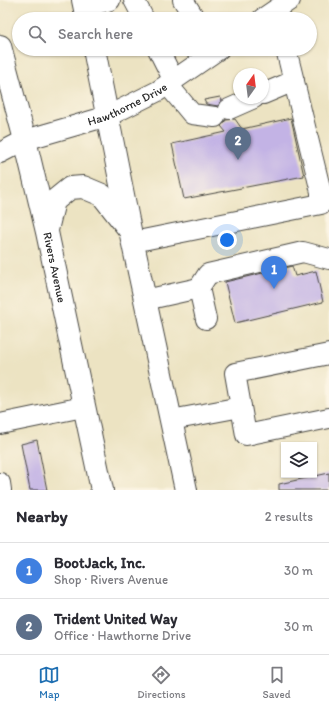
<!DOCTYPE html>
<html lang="en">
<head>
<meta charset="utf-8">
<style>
	:root { --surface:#fff; --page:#f7f7f7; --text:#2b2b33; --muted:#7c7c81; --line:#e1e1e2; --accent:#1f6fb2 }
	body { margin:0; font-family:Itim,sans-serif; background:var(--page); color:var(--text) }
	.controls { position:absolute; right:12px; bottom:12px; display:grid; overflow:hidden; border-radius:0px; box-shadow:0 1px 3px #0004 }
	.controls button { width:36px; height:36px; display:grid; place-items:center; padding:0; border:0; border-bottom:1px solid var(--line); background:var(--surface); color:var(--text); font:20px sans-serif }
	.compass { position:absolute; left:233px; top:68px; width:36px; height:36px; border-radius:50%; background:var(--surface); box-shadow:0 1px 3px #0004; rotate:14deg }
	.you { position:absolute; left:227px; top:240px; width:14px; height:14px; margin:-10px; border:3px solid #fff; border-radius:50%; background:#1a73e8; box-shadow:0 0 0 6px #1a73e833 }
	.badge { display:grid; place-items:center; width:26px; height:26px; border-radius:50%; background:var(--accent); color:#fff; font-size:13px; font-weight:700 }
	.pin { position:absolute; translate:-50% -33px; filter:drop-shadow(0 1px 2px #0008) }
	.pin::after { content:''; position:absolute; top:21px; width:14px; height:12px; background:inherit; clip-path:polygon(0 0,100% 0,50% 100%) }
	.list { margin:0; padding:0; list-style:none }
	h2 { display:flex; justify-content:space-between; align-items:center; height:52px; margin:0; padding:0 16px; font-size:17px }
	h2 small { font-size:13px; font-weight:400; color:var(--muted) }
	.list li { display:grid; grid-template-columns:26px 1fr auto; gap:12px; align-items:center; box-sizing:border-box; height:56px; padding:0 16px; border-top:1px solid var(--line) }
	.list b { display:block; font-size:15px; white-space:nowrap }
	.list p { margin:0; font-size:13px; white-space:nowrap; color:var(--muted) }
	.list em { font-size:13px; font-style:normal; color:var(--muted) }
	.icon { flex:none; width:22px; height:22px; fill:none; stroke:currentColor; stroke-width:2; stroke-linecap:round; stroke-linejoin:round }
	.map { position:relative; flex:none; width:329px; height:490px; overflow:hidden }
	.search { position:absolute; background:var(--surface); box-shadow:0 1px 3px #0004; left:12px; right:12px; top:12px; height:44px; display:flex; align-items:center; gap:10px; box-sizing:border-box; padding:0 14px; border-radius:22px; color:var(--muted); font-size:15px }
	.sheet { height:164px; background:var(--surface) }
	nav { display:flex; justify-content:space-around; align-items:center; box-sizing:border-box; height:56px; border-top:1px solid var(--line); background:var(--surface); font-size:11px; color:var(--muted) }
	nav a { display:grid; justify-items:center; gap:2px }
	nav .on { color:var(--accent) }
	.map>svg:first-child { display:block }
	.building { fill:#c3b3e5 }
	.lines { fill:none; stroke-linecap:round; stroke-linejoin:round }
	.minor-casing { stroke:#484742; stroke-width:22 }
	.major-casing { stroke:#484742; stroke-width:24 }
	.minor { stroke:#fff; stroke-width:20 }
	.major { stroke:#fff; stroke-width:22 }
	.labels { text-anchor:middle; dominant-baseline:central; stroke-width:3.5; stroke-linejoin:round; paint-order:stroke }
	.street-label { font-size:12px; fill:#2b2b2b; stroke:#fcf5e5 }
</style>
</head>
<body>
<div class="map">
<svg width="329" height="490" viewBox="0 0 329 490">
	<rect width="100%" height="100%" fill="#fcf5e5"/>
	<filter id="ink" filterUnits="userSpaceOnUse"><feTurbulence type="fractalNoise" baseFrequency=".025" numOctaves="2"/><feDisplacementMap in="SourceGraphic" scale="8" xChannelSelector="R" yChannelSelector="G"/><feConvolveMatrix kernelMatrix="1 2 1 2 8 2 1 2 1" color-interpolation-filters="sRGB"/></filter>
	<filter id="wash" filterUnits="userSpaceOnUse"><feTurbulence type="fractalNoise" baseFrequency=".012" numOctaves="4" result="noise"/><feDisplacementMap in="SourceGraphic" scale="16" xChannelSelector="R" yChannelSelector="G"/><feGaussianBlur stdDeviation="0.9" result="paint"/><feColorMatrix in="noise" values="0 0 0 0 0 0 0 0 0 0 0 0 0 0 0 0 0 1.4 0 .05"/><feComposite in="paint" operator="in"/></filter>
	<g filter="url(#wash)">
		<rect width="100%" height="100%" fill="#ece3c2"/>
		<g id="blocks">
			<!-- building -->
			<path class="building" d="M220,97L222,100L218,106L206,104L204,100Z
				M291,118L304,176L184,199L172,144L226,132L221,126L226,120L235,119L242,129Z
				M292,266L295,276L316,271L323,302L235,323L225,282Z
				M37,440L47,490H30L21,444Z
				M329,473V490H279V484Z"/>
		</g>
	</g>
	<g filter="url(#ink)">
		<use href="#blocks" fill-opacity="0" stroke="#484742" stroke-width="1"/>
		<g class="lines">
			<defs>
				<g id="minor">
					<path d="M134,0L144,19"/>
					<path d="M183,0L195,19"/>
					<path d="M85,7L110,0"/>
					<path d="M262,19L290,0"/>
					<path d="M158,49L174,81"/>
					<path d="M168,85L192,114L215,117"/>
					<path d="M263,94L294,81"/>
					<path d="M229,109L254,98"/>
					<path id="s1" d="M0,153L25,140L108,116L158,91L219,49"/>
					<path d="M133,242L321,204V192L286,49"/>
					<path d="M145,300L199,288"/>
					<path d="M206,319L199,288L208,274L303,252L329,259"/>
					<path d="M329,354L235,373L246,435L329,418"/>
					<path d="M171,420L241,407"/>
					<path d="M0,424L83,407"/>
					<path d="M0,483L1,490"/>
				</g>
				<g id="major">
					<path d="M83,0L87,19"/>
					<path id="s2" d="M0,46L25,140L47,232L102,490"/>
					<path d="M94,49L130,230L186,490"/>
					<path d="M47,230L54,201L70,188L83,187L102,195L128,228"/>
				</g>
			</defs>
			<!-- minor casing -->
			<use href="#minor" class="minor-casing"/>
			<!-- major casing -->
			<use href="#major" class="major-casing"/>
			<!-- minor -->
			<use href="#minor" class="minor"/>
			<!-- major -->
			<use href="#major" class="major"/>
		</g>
	</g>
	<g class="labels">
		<!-- street labels -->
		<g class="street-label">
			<text stroke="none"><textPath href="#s1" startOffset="137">Hawthorne Drive</textPath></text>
			<text stroke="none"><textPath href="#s2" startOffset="228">Rivers Avenue</textPath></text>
		</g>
	</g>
</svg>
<div class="controls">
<button><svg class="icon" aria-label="layers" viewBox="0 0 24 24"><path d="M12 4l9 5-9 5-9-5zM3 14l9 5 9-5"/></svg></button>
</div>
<svg class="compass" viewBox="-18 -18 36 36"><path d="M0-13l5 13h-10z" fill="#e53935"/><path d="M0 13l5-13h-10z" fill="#7c7c81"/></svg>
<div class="you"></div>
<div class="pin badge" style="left:274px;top:289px;background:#3f7fe0">1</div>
<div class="pin badge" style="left:238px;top:160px;background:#5c6f8a">2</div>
<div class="search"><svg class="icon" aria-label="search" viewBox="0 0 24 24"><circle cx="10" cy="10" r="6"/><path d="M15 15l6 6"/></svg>Search here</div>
</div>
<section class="sheet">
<h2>Nearby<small>2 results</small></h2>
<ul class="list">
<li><span class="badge" style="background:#3f7fe0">1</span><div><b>BootJack, Inc.</b><p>Shop · Rivers Avenue</p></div><em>30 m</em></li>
<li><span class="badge" style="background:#5c6f8a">2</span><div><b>Trident United Way</b><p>Office · Hawthorne Drive</p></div><em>30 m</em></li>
</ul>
</section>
<nav>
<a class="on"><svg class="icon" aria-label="map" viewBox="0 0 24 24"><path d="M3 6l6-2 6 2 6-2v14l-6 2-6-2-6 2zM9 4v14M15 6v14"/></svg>Map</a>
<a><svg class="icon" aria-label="directions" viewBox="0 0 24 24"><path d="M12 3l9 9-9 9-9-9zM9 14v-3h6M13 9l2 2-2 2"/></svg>Directions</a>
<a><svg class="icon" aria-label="saved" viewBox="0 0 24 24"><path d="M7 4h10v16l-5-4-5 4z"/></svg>Saved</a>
</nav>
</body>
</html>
